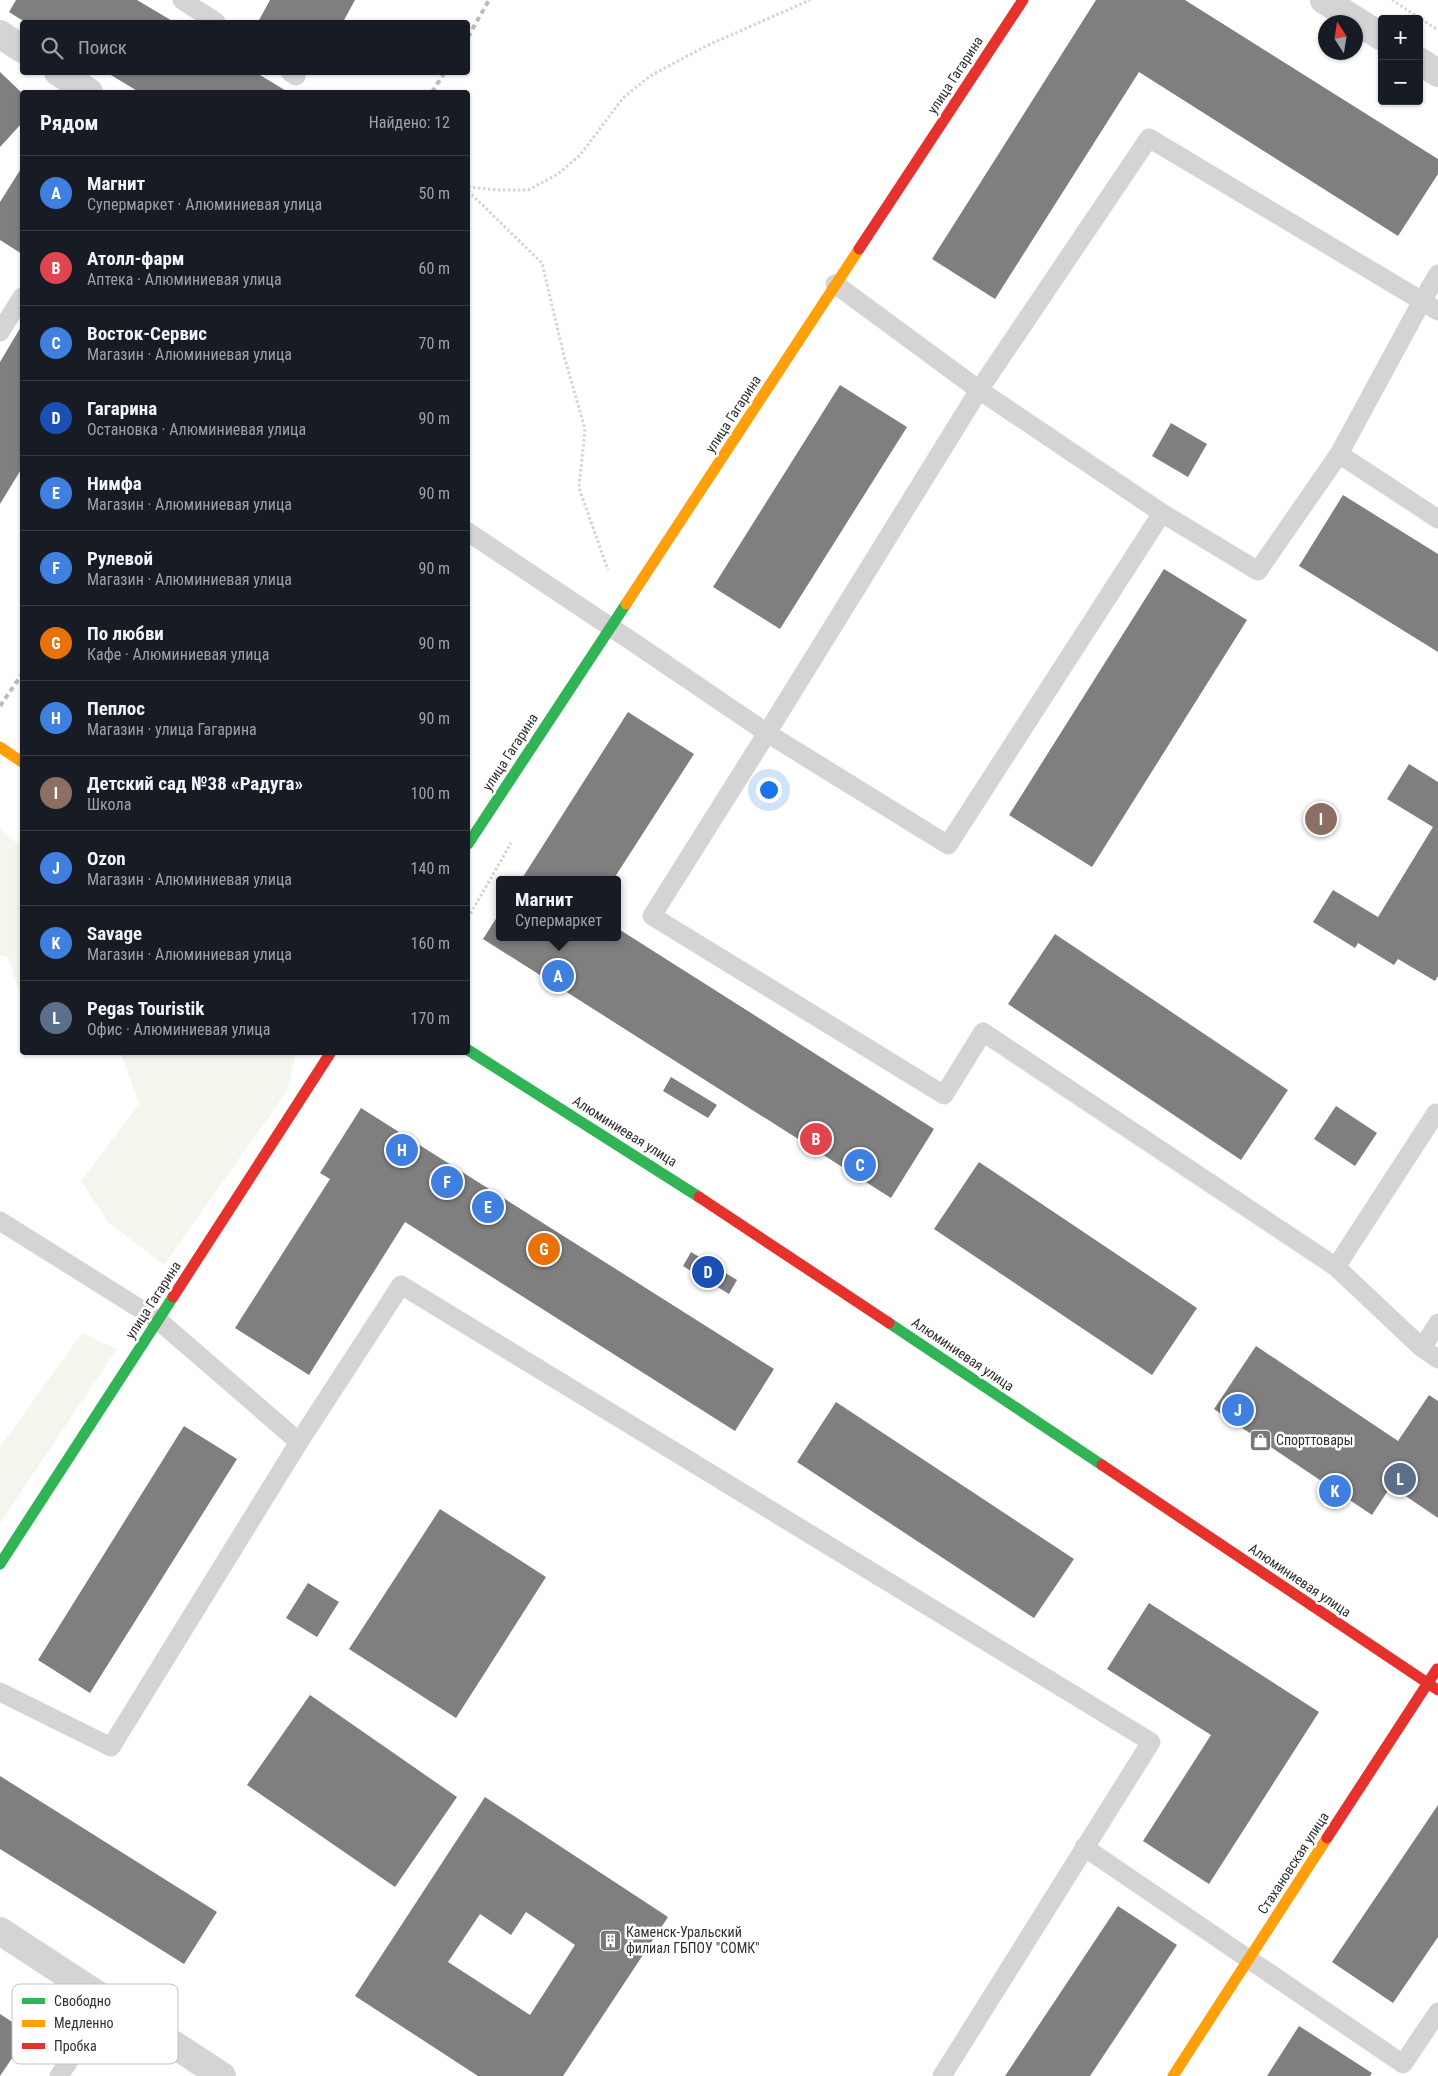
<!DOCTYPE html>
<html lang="ru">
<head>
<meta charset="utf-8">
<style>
	:root { --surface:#171b24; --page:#242831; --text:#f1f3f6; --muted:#9ea1a6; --line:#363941; --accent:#d93025 }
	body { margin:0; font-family:"Roboto Condensed",sans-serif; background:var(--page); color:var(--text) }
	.controls { position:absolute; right:15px; top:15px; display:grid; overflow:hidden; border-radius:5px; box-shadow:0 1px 4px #0004 }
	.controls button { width:45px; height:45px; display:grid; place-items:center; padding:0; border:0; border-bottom:1px solid var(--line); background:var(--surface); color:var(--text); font:25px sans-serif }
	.compass { position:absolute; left:1318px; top:15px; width:45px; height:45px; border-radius:50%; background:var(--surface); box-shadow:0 1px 4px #0004; rotate:348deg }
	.you { position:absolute; left:768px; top:789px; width:18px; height:18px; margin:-12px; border:4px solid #fff; border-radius:50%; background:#1a73e8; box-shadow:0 0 0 8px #1a73e833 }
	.badge { display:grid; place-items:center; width:32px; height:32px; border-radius:50%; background:var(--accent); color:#fff; font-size:16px; font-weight:700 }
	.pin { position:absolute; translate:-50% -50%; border:2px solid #fff; box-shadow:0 1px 5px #0006 }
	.popup { position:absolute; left:496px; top:876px; width:125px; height:65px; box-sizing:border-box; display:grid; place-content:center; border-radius:5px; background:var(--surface); filter:drop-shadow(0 1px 4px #0005); font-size:16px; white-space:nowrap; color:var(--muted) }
	.popup b { font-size:19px; color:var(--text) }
	.popup::after { content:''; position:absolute; left:50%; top:100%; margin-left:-10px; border:10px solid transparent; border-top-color:var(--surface) }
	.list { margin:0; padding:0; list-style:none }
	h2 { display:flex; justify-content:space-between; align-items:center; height:65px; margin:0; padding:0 20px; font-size:21px }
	h2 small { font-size:16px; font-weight:400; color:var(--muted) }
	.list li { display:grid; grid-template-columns:32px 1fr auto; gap:15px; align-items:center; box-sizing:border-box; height:75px; padding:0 20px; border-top:1px solid var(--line) }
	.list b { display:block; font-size:19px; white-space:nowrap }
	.list p { margin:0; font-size:16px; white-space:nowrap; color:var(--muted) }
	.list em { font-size:16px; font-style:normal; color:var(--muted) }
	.icon { flex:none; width:28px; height:28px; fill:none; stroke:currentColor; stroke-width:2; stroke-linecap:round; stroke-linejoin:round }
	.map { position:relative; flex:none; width:1438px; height:2076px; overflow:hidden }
	.search { position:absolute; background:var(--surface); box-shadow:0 1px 4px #0004; left:20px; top:20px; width:450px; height:55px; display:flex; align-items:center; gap:12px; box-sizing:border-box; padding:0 18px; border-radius:5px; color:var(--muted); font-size:19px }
	.panel { position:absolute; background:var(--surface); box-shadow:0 1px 4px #0004; left:20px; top:90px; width:450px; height:965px; border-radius:5px }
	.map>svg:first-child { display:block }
	.green { fill:#f2f6ec }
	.building { fill:#7f7f7f; fill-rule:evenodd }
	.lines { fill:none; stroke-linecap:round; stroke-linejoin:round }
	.path { stroke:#d4d4d4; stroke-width:3; stroke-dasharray:2.5 2.5; stroke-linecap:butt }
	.lane { stroke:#d4d4d4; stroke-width:19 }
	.street { stroke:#d4d4d4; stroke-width:28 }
	.fast { stroke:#30b455; stroke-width:11 }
	.slow { stroke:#ff9f0a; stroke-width:11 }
	.jam { stroke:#e5322d; stroke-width:11 }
	.rail { stroke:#bcbcbc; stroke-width:4; stroke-dasharray:5 4; stroke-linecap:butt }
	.labels { text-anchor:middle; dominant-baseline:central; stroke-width:5; stroke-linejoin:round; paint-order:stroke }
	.street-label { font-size:14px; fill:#303030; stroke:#fff }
	.poi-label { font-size:14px; fill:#303030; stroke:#fff; text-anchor:start }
	.key { fill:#fff; stroke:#c1c1c1; stroke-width:1 }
	.key-label { font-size:14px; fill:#303030 }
</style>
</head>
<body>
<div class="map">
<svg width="1438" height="2076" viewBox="0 0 1438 2076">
	<rect width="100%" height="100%" fill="#fff"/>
	<!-- green -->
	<path class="green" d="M0,829L22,847V992L18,989L8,957L0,955Z
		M121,1053H296L287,1091L164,1265L108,1222L81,1181L139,1104Z
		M82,1333L117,1349L0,1523V1447Z"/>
	<!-- building -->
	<path class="building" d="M16,0H137L174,22H25L9,12Z
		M270,0H355L343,22H258Z
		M1096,0H1185L1438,159V174L1398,236L1139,72L995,299L932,259Z
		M0,72L22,93V123L0,147Z
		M106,72H255L288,92H139Z
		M22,167V254L0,240V202Z
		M22,325V468L0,504V362Z
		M840,385L907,427L780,629L713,587Z
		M1171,423L1207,444L1188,477L1152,456Z
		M1343,495L1438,554V652L1299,566Z
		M1164,569L1247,620L1092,867L1009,815Z
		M628,712L694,754L613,880H521Z
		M1409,764L1438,782V976L1435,981L1398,959L1394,965L1358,943L1355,948L1313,922L1333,890L1378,917L1433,827L1387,799Z
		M499,914V937H617V928L934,1129L891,1198L483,939Z
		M1055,934L1288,1090L1241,1160L1008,1004Z
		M671,1077L717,1105L708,1118L663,1091Z
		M1336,1106L1377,1133L1355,1166L1314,1139Z
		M361,1108L774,1369L735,1431L405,1222L309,1375L235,1328L330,1179L320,1173Z
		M979,1162L1197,1308L1152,1375L934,1229Z
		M691,1252L737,1280L729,1294L683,1266Z
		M1256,1346L1398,1441L1429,1395L1438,1401V1518L1391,1486L1372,1515L1214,1409Z
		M836,1402L1074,1559L1034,1618L797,1462Z
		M184,1426L237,1459L90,1693L38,1660Z
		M440,1509L546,1577L456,1718L349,1649Z
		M308,1583L339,1602L317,1637L286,1618Z
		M1149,1603L1319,1712L1209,1884L1143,1841L1211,1735L1107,1669Z
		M310,1695L457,1797L395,1887L247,1785Z
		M0,1776L217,1912L184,1964L0,1849Z
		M485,1797L668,1917L563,2076H478L355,1996ZM526,1912L575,1945L530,2015L448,1962L480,1914L511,1935Z
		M1438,1805V1937L1393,2003L1332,1962Z
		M1118,1906L1177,1945L1090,2076H1005Z
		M0,2014L29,2033L0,2076Z
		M1299,2026L1372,2073L1370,2076H1267Z"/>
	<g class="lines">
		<!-- path -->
		<path class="path" d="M1392,0L1438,30
			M468,187L499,190H528L558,174L580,155L623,98L650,76L706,46L810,0
			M468,191L542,263L564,356L585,429L579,488L608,570
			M468,918L511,843"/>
		<!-- lane -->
		<path class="lane" d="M182,0L216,22
			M290,72L296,76
			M1438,274L1422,301L1438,311
			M835,284L979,390L1162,513
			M0,332L22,297
			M1339,454L1438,519
			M468,532L630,640L767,733L948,845L1162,513L1258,571L1339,454L1422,301L1149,138L979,390L767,733L652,916L944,1095L983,1032L1336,1267L1436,1113L1438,1114
			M0,1221L158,1320L299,1442
			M1336,1267L1422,1348
			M1438,1323L1422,1348L1438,1359
			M0,1692L111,1747L299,1442L401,1285L1151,1742L942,2076
			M1084,1847L1403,2064L1438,2012
			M59,2076L108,2002"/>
		<!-- street -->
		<path class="street" d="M1324,0L1382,37
			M0,34L22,49
			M1419,61L1438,73
			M58,72L89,92
			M0,1931L222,2076"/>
		<!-- fast -->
		<path class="fast" d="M468,844L626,604
			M468,1050L699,1197
			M889,1323L1102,1465
			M0,1564L173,1297"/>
		<!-- slow -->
		<path class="slow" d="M626,604L859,249
			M0,747L22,762
			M1173,2076L1327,1838"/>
		<!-- jam -->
		<path class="jam" d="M859,249L1023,0
			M699,1197L889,1323
			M173,1297L331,1052
			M1102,1465L1438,1690
			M1327,1838L1437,1669"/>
		<!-- rail -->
		<path class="rail" d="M468,37L489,0
			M432,92L445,72
			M0,706L22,674"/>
	</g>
	<!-- icons -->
	<defs>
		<symbol id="shop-square" viewBox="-11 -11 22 22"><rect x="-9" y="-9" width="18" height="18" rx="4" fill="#787878" stroke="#fff"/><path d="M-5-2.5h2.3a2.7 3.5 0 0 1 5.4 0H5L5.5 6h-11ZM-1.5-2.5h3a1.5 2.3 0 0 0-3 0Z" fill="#fff"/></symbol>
		<symbol id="building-square" viewBox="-11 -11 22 22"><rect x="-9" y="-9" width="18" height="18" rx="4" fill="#787878" stroke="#fff"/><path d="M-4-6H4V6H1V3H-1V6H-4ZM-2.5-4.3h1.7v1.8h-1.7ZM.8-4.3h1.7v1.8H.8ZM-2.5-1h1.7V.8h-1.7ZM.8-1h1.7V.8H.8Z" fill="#fff"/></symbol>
	</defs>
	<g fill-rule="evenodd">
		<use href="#shop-square" x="1248" y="1428" width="25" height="25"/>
		<use href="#building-square" x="598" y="1928" width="25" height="25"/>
	</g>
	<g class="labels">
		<!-- street labels -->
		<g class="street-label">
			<text transform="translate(955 75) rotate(-57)">улица Гагарина</text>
			<text transform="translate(733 414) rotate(-57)">улица Гагарина</text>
			<text transform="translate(510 752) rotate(-57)">улица Гагарина</text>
			<text transform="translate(625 1131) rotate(32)">Алюминиевая улица</text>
			<text transform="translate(153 1300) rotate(-57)">улица Гагарина</text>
			<text transform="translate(963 1354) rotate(34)">Алюминиевая улица</text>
			<text transform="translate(1300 1580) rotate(34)">Алюминиевая улица</text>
			<text transform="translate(1293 1863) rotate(-57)">Стахановская улица</text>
		</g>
		<!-- poi labels -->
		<g class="poi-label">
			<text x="1276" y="1440">Спорттовары</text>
			<text x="626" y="1932">Каменск-Уральский<tspan x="626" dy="16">филиал ГБПОУ "СОМК"</tspan></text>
		</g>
	</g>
	<!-- legend -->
	<rect x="12" y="1984" width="166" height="80" rx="8" class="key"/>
	<rect x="22" y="1998" width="23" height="6" fill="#30b455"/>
	<rect x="22" y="2020" width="23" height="7" fill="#ff9f0a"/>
	<rect x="22" y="2043" width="23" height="6" fill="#e5322d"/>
	<g class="key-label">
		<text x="54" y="2006">Свободно</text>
		<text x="54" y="2028">Медленно</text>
		<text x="54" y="2051">Пробка</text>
	</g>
</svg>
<div class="controls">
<button>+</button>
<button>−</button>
</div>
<svg class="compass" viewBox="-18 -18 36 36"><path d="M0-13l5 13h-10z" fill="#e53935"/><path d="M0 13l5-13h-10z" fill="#9ea1a6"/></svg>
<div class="you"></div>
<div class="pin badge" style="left:558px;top:976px;background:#3f7fe0">A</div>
<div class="popup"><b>Магнит</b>Супермаркет</div>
<div class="pin badge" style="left:816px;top:1139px;background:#e0444e">B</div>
<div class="pin badge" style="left:860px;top:1165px;background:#3f7fe0">C</div>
<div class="pin badge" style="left:708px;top:1272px;background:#1a4fb4">D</div>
<div class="pin badge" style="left:488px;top:1207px;background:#3f7fe0">E</div>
<div class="pin badge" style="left:447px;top:1182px;background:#3f7fe0">F</div>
<div class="pin badge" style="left:544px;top:1249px;background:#e8710a">G</div>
<div class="pin badge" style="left:402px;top:1150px;background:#3f7fe0">H</div>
<div class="pin badge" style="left:1321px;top:819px;background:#8d6e63">I</div>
<div class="pin badge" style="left:1238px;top:1410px;background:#3f7fe0">J</div>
<div class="pin badge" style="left:1335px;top:1491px;background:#3f7fe0">K</div>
<div class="pin badge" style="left:1400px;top:1479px;background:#5c6f8a">L</div>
<div class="search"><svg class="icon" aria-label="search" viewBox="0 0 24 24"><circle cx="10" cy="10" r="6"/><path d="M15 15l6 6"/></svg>Поиск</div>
<section class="panel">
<h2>Рядом<small>Найдено: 12</small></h2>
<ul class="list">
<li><span class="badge" style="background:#3f7fe0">A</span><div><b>Магнит</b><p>Супермаркет · Алюминиевая улица</p></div><em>50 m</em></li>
<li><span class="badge" style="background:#e0444e">B</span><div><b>Атолл-фарм</b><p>Аптека · Алюминиевая улица</p></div><em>60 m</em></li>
<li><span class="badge" style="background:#3f7fe0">C</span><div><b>Восток-Сервис</b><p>Магазин · Алюминиевая улица</p></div><em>70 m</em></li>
<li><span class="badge" style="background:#1a4fb4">D</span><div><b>Гагарина</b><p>Остановка · Алюминиевая улица</p></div><em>90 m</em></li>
<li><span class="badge" style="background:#3f7fe0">E</span><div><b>Нимфа</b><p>Магазин · Алюминиевая улица</p></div><em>90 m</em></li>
<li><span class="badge" style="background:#3f7fe0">F</span><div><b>Рулевой</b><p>Магазин · Алюминиевая улица</p></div><em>90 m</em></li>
<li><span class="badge" style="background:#e8710a">G</span><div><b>По любви</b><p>Кафе · Алюминиевая улица</p></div><em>90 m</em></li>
<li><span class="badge" style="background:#3f7fe0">H</span><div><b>Пеплос</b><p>Магазин · улица Гагарина</p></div><em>90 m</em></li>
<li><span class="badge" style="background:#8d6e63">I</span><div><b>Детский сад №38 «Радуга»</b><p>Школа</p></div><em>100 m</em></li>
<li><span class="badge" style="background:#3f7fe0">J</span><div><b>Ozon</b><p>Магазин · Алюминиевая улица</p></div><em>140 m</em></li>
<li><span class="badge" style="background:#3f7fe0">K</span><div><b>Savage</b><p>Магазин · Алюминиевая улица</p></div><em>160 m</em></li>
<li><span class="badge" style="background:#5c6f8a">L</span><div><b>Pegas Touristik</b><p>Офис · Алюминиевая улица</p></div><em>170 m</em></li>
</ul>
</section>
</div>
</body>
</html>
